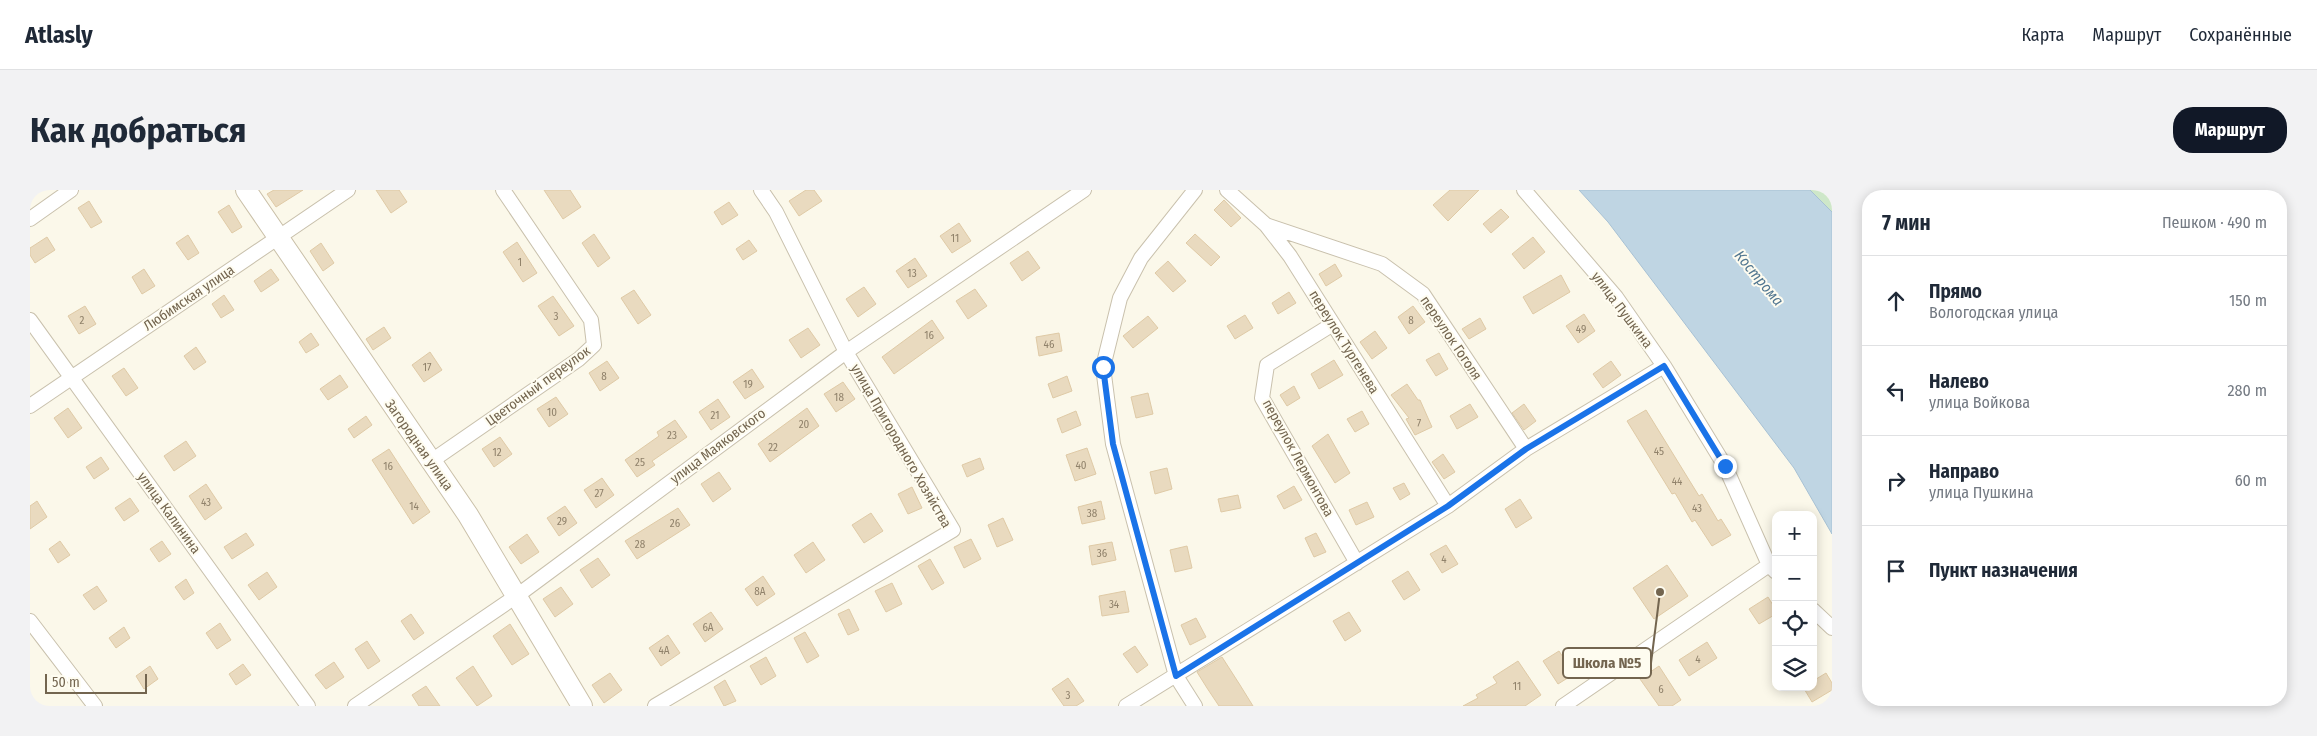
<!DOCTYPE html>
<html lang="ru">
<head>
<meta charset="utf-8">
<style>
	:root { --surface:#fff; --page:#f2f2f3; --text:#1f2937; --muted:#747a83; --line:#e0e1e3; --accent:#111827 }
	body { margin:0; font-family:"Fira Sans Condensed",sans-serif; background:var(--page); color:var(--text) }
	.controls { position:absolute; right:15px; bottom:15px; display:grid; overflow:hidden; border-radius:10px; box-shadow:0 2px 12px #0003 }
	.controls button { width:45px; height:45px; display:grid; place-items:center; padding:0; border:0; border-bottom:1px solid var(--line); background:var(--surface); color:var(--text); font:25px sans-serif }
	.scale { position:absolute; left:15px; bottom:12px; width:102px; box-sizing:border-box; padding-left:5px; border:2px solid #73654f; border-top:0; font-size:14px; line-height:18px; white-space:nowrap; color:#73654f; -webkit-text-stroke:4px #fefcf0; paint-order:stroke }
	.stop { position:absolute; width:15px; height:15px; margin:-11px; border:4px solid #1a73e8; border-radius:50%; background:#fff }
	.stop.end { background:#1a73e8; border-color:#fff; box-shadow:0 1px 5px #0008 }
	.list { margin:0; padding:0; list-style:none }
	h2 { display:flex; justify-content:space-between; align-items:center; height:65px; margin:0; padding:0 20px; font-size:21px }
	h2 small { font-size:16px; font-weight:400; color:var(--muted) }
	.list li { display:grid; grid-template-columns:32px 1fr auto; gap:15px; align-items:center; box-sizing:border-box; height:90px; padding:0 20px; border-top:1px solid var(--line) }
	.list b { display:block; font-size:19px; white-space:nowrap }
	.list p { margin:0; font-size:16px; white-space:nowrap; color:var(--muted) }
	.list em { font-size:16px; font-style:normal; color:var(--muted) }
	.icon { flex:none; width:28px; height:28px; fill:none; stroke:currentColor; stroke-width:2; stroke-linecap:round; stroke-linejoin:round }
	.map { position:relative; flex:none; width:1802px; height:516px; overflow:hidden; border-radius:20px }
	header { display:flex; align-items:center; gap:30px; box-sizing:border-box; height:70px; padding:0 25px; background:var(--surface); border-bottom:1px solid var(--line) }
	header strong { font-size:24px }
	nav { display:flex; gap:28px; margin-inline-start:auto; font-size:18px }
	.intro { display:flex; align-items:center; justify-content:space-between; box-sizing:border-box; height:120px; padding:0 30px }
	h1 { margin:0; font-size:35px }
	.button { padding:12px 22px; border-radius:20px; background:var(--accent); color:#fff; font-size:18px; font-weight:700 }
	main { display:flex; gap:30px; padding:0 30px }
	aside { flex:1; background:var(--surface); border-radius:20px; box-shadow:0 2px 12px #0003 }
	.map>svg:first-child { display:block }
	.green { fill:#cee7c9 }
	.water { fill:#bfd5e3; stroke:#a7c1d4 }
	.building { fill:#e9dabf; stroke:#dfcaa6 }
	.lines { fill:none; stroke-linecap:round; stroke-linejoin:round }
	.street-casing { stroke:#c9c1ad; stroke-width:16 }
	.secondary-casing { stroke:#cac0a9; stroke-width:22 }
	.street { stroke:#fff; stroke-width:14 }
	.secondary { stroke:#fff; stroke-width:20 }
	.route { stroke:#1a73e8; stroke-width:6 }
	.labels { text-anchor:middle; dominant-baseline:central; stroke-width:4; stroke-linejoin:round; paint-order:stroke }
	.number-label { font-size:11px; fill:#90826b }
	.street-label { font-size:14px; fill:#73654f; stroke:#fefcf0 }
	.water-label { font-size:15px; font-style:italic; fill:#527791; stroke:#fefcf0 }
	.leader { fill:none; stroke:#73654f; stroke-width:2 }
	.callout-dot { fill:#73654f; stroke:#fefcf0; stroke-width:2 }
	.callout { fill:#fefcf0; stroke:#73654f; stroke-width:2 }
	.callout-label { font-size:15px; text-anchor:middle; font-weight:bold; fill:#73654f }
</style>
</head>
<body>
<header>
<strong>Atlasly</strong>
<nav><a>Карта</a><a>Маршрут</a><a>Сохранённые</a></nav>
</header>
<div class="intro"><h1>Как добраться</h1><a class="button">Маршрут</a></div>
<main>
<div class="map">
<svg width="1802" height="516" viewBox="0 0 1802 516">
	<rect width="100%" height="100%" fill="#fbf8ea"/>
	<!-- green -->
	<path class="green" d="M1780,0H1802V22Z"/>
	<!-- water -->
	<path class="water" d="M1549,0H1780L1802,22V344L1764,278L1578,32Z"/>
	<!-- building -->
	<path class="building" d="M244,0H273L246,17L237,4Z
		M346,0H369L377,12L361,23Z
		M514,0H540L551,17L533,29Z
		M776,0H784L792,11L769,26L759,11Z
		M1420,0H1449L1418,31L1403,15Z
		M1194,10L1211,28L1201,37L1184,20Z
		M59,11L72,32L61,38L48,18Z
		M699,12L708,25L692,35L684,22Z
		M199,15L212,37L202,43L188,22Z
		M1471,19L1479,27L1461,43L1453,34Z
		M929,33L941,51L922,63L910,46Z
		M564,44L580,68L568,77L552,53Z
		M1165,44L1190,67L1181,76L1156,53Z
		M158,45L169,63L158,70L146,53Z
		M17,47L25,60L5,73L0,65V58Z
		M1503,47L1515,62L1494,79L1482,64Z
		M719,50L727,61L713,70L706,59Z
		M487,52L507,83L493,92L473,62Z
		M291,53L304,73L293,81L280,61Z
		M998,61L1010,78L992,91L980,73Z
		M885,68L897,86L878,98L866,81Z
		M1138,71L1156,91L1143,102L1125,83Z
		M1305,74L1312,86L1296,96L1289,84Z
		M114,79L125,96L112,104L102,87Z
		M241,79L249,90L231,102L224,91Z
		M1531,85L1540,102L1503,124L1493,107Z
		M834,97L846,114L828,127L816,109Z
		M945,99L957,116L938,129L926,111Z
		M604,100L621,125L608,134L591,108Z
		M1259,102L1266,113L1248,124L1242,113Z
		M194,105L204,120L191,128L182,114Z
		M523,106L544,136L529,146L508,116Z
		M55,116L66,134L49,144L38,126Z
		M1383,116L1395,132L1379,144L1368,127Z
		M1554,124L1565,141L1548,153L1536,136Z
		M1215,125L1223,138L1205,149L1197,136Z
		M1118,126L1128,138L1103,158L1093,146Z
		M1450,128L1456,139L1439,149L1432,139Z
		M902,130L914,148L864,184L852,167Z
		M354,137L361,148L343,160L336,149Z
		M778,138L790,155L771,168L759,150Z
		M1345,141L1357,158L1342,169L1330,152Z
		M281,143L289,155L276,163L269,152Z
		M1029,143L1032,161L1009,166L1006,147Z
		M166,157L176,172L164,180L154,166Z
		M400,162L412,180L394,192L382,175Z
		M1409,163L1418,179L1406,186L1396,170Z
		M1304,170L1313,185L1289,199L1281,184Z
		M577,171L589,188L570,201L559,183Z
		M1581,171L1591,185L1573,198L1563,184Z
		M94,178L108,198L96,206L82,186Z
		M722,179L734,197L715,209L703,192Z
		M310,185L318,197L298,210L290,199Z
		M1037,186L1042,201L1023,208L1018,194Z
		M813,192L825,209L806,222L794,204Z
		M1377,194L1388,210H1390L1402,237L1385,245L1376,229L1379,228L1361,205Z
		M1264,196L1270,208L1257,216L1250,205Z
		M1118,203L1123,224L1106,228L1101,207Z
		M526,207L538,224L519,237L507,219Z
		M688,209L700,227L681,240L669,222Z
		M1440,214L1448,227L1427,239L1420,226Z
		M1494,214L1506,231L1494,240L1482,223Z
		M38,218L52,238L38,248L24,228Z
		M777,218L789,236L740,272L728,254Z
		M1616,220L1669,306L1672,304L1688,331L1691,329L1701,345L1682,356L1665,330L1662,332L1645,303L1642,304L1597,231Z
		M1046,221L1051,235L1032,243L1027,229Z
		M1332,221L1339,234L1325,242L1317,229Z
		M336,226L342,235L324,248L318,239Z
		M645,230L657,247L622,271L625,275L607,287L595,270L629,246L627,242Z
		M1298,244L1320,283L1305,293L1282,256Z
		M470,247L482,264L464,277L452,259Z
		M156,251L166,266L144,281L134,266Z
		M1057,258L1066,284L1045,291L1036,265Z
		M359,259L400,322L383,334L342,270Z
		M1413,264L1425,282L1414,289L1402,272Z
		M71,267L79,279L64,289L56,277Z
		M950,268L954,279L937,287L932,275Z
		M1137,278L1142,299L1125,304L1120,282Z
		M689,282L701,299L683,312L671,294Z
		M572,288L584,305L566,318L554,300Z
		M1374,293L1380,304L1370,310L1363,298Z
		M176,294L192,318L175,330L159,306Z
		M1264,296L1272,310L1254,319L1247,306Z
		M882,297L892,318L878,324L868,304Z
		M1208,305L1211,318L1191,322L1188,309Z
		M100,308L109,321L94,331L85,318Z
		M1490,309L1502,328L1486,338L1475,319Z
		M7,311L17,327L0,339V316Z
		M1071,311L1075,329L1052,334L1048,317Z
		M1337,312L1344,327L1326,335L1319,320Z
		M535,316L547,333L529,346L517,328Z
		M648,318L660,335L607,369L595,351Z
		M841,323L853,341L834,353L822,335Z
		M973,328L983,350L967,357L958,335Z
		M216,343L224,355L202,369L194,357Z
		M1286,343L1296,362L1284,367L1275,348Z
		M497,344L509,362L491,374L479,357Z
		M941,349L951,369L934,378L924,357Z
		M30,351L40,365L28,373L19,359Z
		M132,351L141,364L129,372L120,359Z
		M783,352L795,370L776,383L764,365Z
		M1082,352L1086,370L1062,375L1059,356Z
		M1416,355L1428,374L1412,383L1400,364Z
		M1157,356L1162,378L1145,382L1140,360Z
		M568,368L580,385L562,398L550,380Z
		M900,369L914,393L902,400L888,376Z
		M1637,375L1658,406L1624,429L1603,398Z
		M1378,381L1390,400L1374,410L1362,391Z
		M237,382L247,397L229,410L218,395Z
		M733,386L745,404L727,416L715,399Z
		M156,389L164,403L154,410L145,397Z
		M862,393L872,414L856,422L845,401Z
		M67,396L77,411L64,420L53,405Z
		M531,397L543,414L525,427L513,409Z
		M1095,401L1099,422L1072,426L1069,406Z
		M1738,407L1746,420V424L1729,434L1719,419Z
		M819,419L829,440L818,445L808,424Z
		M681,422L693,439L675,452L663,434Z
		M1319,422L1331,441L1315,451L1303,431Z
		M381,424L394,443L384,450L371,431Z
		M1166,428L1176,447L1160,455L1151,435Z
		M190,433L201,450L187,459L176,443Z
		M480,434L499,464L482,475L463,446Z
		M94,437L100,448L86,458L79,448Z
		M775,442L789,466L777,473L764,448Z
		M638,445L650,463L631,476L619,458Z
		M337,451L350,471L338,479L325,459Z
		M1677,452L1687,468L1659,486L1649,470Z
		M1105,456L1118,475L1107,483L1093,464Z
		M1529,461L1544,484L1528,494L1513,471Z
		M736,467L746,486L731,495L720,476Z
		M1192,467L1210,495L1223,516H1189L1177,498L1167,482Z
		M1488,471L1511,505L1495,516H1433L1448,508L1446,505L1467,493L1463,487Z
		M304,472L314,487L296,499L285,485Z
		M213,474L221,485L206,495L199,484Z
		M120,476L128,489L114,499L106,486Z
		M443,476L462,506L447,516L426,488Z
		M1629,476L1651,510L1642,516H1629L1610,489Z
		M580,483L592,500L574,513L562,495Z
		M1796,483L1802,493V500L1782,512L1773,497H1783V491Z
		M1038,488L1054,511L1046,516H1034L1022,499Z
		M695,490L706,511L694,516L684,497Z
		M396,496L410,516H389L382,505Z"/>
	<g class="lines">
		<defs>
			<path id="street" d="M1165,0L1111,68L1090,108L1073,177L1083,254L1146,486L1165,516
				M1197,0L1236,35L1260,66L1418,316
				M1494,0L1586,107L1634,176L1695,276L1739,375L1746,382
				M0,29L41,0
				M1236,35L1352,74L1393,104L1496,259
				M0,130L278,516
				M1303,134L1237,175L1232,208L1327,373
				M0,216L318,0
				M400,272L549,169L564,155L561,130L473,0
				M1783,420L1802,438
				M0,431L65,516
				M325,516L488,405L816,162L1054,0
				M625,516L923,340L816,162L746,22L731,0
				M1096,516L1418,316L1496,259L1634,176
				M1533,516L1739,375"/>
			<path id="secondary" d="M216,0L438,325L552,516"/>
		</defs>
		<!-- street casing -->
		<use href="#street" class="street-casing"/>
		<!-- secondary casing -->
		<use href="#secondary" class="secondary-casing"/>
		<!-- street -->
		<use href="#street" class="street"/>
		<!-- secondary -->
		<use href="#secondary" class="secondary"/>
	</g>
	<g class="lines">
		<!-- route -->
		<path class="route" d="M1073,177L1083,254L1146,486L1418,316L1496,259L1634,176L1695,276"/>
	</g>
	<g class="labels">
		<!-- number labels -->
		<g class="number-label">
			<text x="925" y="48">11</text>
			<text x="490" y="72">1</text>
			<text x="882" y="83">13</text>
			<text x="526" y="126">3</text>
			<text x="52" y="130">2</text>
			<text x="1381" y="130">8</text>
			<text x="1551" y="139">49</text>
			<text x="899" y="145">16</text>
			<text x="1019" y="154">46</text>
			<text x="397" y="177">17</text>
			<text x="574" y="186">8</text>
			<text x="718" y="194">19</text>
			<text x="809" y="207">18</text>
			<text x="522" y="222">10</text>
			<text x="685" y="225">21</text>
			<text x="1389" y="233">7</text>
			<text x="774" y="234">20</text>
			<text x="642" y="245">23</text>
			<text x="743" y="257">22</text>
			<text x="1629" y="261">45</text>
			<text x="467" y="262">12</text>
			<text x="610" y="272">25</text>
			<text x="1051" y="275">40</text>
			<text x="358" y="276">16</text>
			<text x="1647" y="291">44</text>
			<text x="569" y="303">27</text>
			<text x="176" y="312">43</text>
			<text x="384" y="316">14</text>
			<text x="1667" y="318">43</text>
			<text x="1062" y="323">38</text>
			<text x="532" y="331">29</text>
			<text x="645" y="333">26</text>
			<text x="610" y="354">28</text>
			<text x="1072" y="363">36</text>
			<text x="1414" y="369">4</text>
			<text x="730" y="401">8А</text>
			<text x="1084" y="414">34</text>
			<text x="678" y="437">6А</text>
			<text x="634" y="460">4А</text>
			<text x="1668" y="469">4</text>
			<text x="1487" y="496">11</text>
			<text x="1631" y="499">6</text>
			<text x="1038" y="505">3</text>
		</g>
		<!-- street labels -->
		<g class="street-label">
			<text transform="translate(159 108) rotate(-34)">Любимская улица</text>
			<text transform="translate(1592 120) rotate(53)">улица Пушкина</text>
			<text transform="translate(1421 148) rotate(56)">переулок Гоголя</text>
			<text transform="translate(1314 152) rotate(58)">переулок Тургенева</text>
			<text transform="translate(508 196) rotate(-36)">Цветочный переулок</text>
			<text transform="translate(389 255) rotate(55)">Загородная улица</text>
			<text transform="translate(688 256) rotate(-37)">улица Маяковского</text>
			<text transform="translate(871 256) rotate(60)">улица Пригородного Хозяйства</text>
			<text transform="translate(1268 268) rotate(61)">переулок Лермонтова</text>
			<text transform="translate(139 323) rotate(54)">улица Калинина</text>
		</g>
		<!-- water labels -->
		<g class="water-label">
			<text transform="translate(1729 88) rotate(50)">Кострома</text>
		</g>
	</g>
	<!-- callouts -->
	<path class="leader" d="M1630 402L1621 473"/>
	<circle class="callout-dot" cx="1630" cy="402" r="5"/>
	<rect class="callout" x="1533" y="458" width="88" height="30" rx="5"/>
	<g class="callout-label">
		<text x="1577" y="478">Школа №5</text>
	</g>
</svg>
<div class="controls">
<button>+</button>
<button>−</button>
<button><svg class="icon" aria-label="locate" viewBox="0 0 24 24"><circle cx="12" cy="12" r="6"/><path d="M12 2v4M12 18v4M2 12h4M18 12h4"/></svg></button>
<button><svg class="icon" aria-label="layers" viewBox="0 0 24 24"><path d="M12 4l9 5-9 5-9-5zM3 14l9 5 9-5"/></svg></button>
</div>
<div class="scale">50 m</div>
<div class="stop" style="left:1073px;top:177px"></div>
<div class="stop end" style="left:1695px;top:276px"></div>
</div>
<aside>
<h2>7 мин<small>Пешком · 490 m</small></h2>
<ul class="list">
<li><svg class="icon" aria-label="ahead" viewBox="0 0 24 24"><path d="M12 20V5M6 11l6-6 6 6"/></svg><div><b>Прямо</b><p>Вологодская улица</p></div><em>150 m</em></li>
<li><svg class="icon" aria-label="left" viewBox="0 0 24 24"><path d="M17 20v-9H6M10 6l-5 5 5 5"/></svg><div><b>Налево</b><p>улица Войкова</p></div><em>280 m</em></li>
<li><svg class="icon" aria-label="right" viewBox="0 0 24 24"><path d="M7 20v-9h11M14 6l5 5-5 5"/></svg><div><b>Направо</b><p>улица Пушкина</p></div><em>60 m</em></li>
<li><svg class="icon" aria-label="arrive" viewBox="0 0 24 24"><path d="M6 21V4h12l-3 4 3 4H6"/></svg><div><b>Пункт назначения</b></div></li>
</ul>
</aside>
</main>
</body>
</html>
